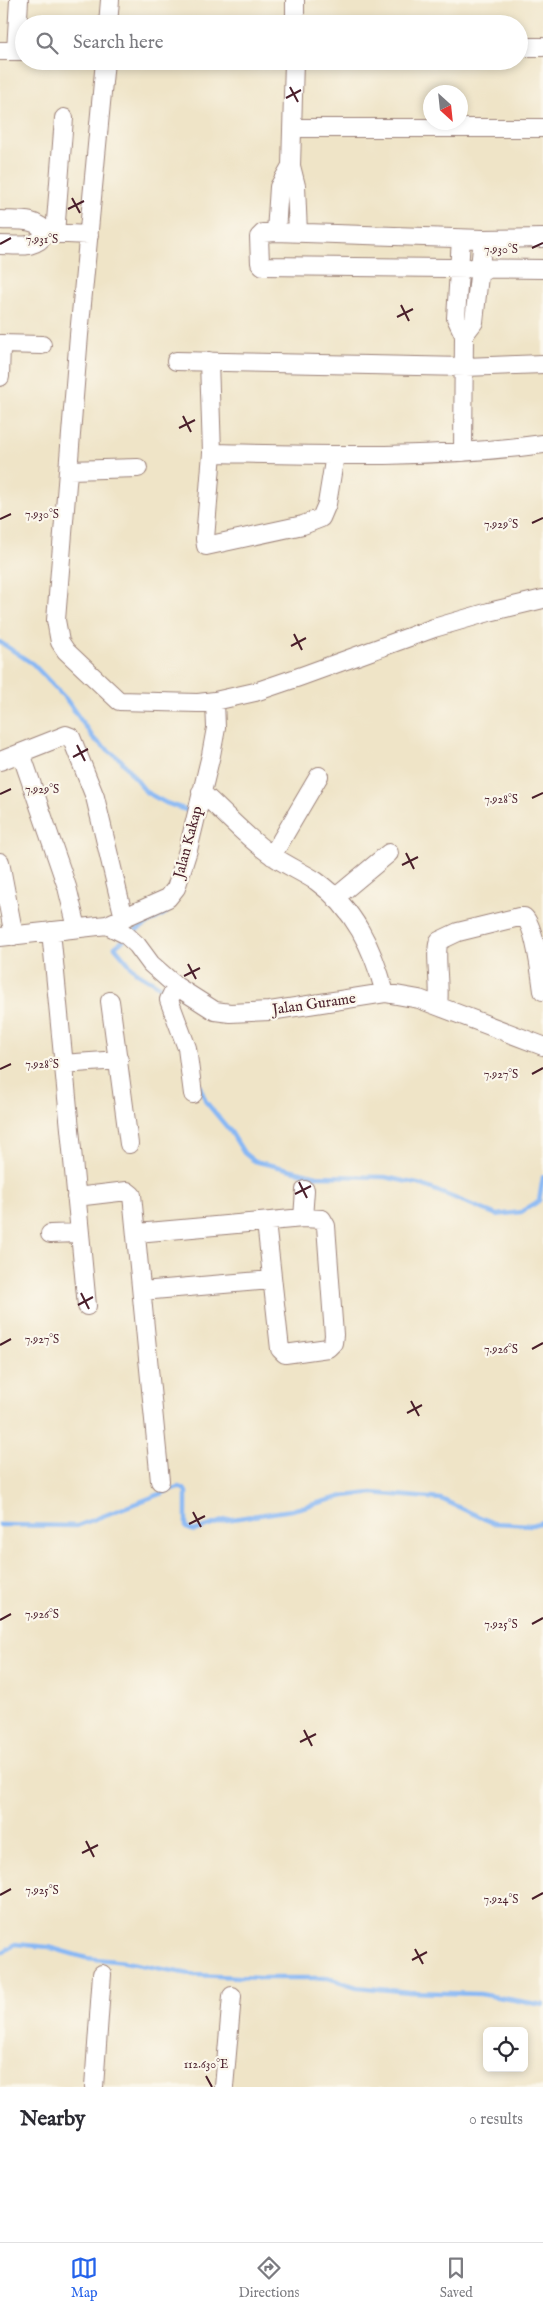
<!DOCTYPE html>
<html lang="en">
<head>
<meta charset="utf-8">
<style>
	:root { --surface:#fff; --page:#f7f7f7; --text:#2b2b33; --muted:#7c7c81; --line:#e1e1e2; --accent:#2563eb }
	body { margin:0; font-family:"IM FELL English",serif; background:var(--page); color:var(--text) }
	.controls { position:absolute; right:15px; bottom:15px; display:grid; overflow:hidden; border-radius:8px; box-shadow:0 2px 8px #0003 }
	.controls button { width:45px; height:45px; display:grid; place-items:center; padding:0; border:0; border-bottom:1px solid var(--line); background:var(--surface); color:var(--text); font:25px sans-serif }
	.compass { position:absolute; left:423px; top:85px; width:45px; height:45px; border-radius:50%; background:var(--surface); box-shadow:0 2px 8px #0003; rotate:153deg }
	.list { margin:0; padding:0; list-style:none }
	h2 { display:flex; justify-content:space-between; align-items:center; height:65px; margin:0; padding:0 20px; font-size:21px }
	h2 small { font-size:16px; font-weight:400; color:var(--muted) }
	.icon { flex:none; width:28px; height:28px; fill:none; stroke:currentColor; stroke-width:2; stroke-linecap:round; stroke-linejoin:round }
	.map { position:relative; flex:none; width:543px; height:2087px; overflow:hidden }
	.search { position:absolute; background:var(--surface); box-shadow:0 2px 8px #0003; left:15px; right:15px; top:15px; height:55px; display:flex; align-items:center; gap:12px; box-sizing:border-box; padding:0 18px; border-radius:28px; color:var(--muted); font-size:19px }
	.sheet { height:155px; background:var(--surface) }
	nav { display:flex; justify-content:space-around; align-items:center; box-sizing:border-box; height:70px; border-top:1px solid var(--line); background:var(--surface); font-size:14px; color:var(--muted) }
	nav a { display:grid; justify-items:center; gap:2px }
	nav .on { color:var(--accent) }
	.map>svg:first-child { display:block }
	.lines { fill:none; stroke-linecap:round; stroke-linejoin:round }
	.stream { stroke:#88b8f4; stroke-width:4.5 }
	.minor-casing { stroke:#9c8279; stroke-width:20 }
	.minor { stroke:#fff; stroke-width:18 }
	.ticks { fill:none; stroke:#4a1f2b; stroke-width:2 }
	.labels { text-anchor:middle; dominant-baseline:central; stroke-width:4.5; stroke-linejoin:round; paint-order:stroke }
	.street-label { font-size:15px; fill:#4a1f2b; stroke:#fbf7ec }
	.ticks-label { font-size:12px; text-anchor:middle; fill:#4a1f2b; stroke:#fbf7ec; stroke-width:4.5; stroke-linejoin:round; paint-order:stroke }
</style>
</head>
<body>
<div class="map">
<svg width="543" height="2087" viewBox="0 0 543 2087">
	<rect width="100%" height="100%" fill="#fbf7ec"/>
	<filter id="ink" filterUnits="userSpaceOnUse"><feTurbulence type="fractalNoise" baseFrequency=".02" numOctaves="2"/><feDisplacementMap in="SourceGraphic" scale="10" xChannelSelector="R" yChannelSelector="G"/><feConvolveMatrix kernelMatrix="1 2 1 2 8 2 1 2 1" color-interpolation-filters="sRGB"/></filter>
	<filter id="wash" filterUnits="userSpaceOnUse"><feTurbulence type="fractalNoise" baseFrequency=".0096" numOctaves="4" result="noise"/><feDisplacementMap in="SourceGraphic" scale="20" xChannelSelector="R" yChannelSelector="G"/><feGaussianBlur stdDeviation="1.12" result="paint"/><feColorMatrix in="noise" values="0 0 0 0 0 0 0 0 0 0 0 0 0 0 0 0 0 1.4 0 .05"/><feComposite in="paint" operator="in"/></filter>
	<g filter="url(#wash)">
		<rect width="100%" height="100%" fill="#efe4c7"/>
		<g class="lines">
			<!-- stream -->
			<path class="stream" d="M0,642L33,664L66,699L94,739L121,760L146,792L166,803L192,812
				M130,934L167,912L173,902
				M125,939L115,947L136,972L168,991
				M199,1084L206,1102L231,1132L244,1153L254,1161L317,1176L385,1177L422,1185L497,1215L521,1212L539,1201L543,1177
				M0,1525L77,1526L178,1487L184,1489L186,1492V1528L194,1531L226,1520L292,1510L344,1496L372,1493L441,1499L493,1523L532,1525L543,1522
				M0,1952H4L15,1944L48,1947L86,1958L125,1962L195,1975L260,1978H328L357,1987L409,1992L480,1994L543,2005"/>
		</g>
	</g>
	<g filter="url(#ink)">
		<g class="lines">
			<defs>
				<path id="minor" d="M108,24L110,0
					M295,24V0
					M519,47H543
					M0,51H24
					M16,51L19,0
					M105,61L79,335L56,620L60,642L66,651L119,701L198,703L215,701L255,692L299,677L434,628L489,612L543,599
					M294,61L291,166L296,186L298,233
					M293,128H543
					M0,220C17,221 36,217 46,233
					M276,232L279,187L291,166
					M46,233L89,235
					M55,234L64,118
					M543,238L483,239L276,232L263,233L259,237L260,263L263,266L543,269
					M461,239L456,318L464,335L463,452
					M0,245C17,245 36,250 46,233
					M464,335L474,322L483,239
					M0,344L42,345
					M176,361L465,367L543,364
					M209,361L212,453L205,539L206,546L303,525L321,518L327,504L335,455
					M0,377L1,344
					M212,453C322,455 434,459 543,444
					M69,470L138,468
					M21,753L67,887L77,928
					M0,761L66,735L71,737L95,797L124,918
					M201,792C224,812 248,840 273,856C286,865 302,872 316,881C354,908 373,949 385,993
					M272,856L319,776
					M0,862L14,936
					M335,898L389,853
					M107,925L125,934L137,945L151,964L176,986L215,1011L230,1013L270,1011L385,993L419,999L543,1046
					M51,931L87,1306
					M0,937L107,925L168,898L176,888L188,850L211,755L216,728L215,701
					M176,986L169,1000L187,1048L193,1094
					M110,1001L129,1144
					M438,1005C441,987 434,952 439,941L458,932L519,917H524C535,926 541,976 543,991
					M62,1064L119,1060
					M76,1197L127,1191L132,1195L160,1481
					M303,1218L305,1190
					M137,1233L303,1218L322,1219L326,1226L334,1335L333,1343L328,1348L285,1354L280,1349L266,1222
					M50,1234L78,1233
					M142,1291L271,1280
					M94,2087L102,1974
					M224,2087L232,1996"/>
			</defs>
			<!-- minor casing -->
			<use href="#minor" class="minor-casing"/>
			<!-- minor -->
			<use href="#minor" class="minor"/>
		</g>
	</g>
	<!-- ticks -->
	<path class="ticks" d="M290,87L298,102M286,98L301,90M72,198L80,213M68,209L84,201M0,244L11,238M532,248L543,243M401,305L409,321M397,317L413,309M183,416L191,432M179,428L195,420M0,519L11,514M532,523L543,518M294,634L302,650M291,646L306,638M77,745L85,761M73,757L88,749M0,794L11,789M532,798L543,793M406,853L414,869M402,865L418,857M188,964L196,979M184,976L200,968M0,1069L11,1064M532,1074L543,1068M299,1182L307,1198M295,1194L311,1186M81,1293L89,1309M78,1305L93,1297M0,1345L11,1339M532,1349L543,1343M411,1401L419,1416M407,1413L422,1405M193,1512L201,1527M189,1524L205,1516M0,1620L11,1614M532,1624L543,1618M304,1730L312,1746M300,1742L316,1734M86,1841L94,1857M82,1853L98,1845M0,1895L11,1889M532,1899L543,1893M415,1949L423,1964M412,1960L427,1952M206,2076L212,2087"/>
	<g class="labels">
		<!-- street labels -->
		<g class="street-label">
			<text transform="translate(188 842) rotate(-75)">Jalan Kakap</text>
			<text transform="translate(314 1004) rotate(-8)">Jalan Gurame</text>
		</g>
	</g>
	<g class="ticks-label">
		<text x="42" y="243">7.931°S</text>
		<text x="501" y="253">7.930°S</text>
		<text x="42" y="518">7.930°S</text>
		<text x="501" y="528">7.929°S</text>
		<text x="42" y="793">7.929°S</text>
		<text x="501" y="803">7.928°S</text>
		<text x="42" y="1068">7.928°S</text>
		<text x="501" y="1078">7.927°S</text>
		<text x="42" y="1343">7.927°S</text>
		<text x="501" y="1353">7.926°S</text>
		<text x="42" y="1618">7.926°S</text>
		<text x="501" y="1628">7.925°S</text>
		<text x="42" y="1894">7.925°S</text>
		<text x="501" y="1903">7.924°S</text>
		<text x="206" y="2068">112.630°E</text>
	</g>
</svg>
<div class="controls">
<button><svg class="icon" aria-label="locate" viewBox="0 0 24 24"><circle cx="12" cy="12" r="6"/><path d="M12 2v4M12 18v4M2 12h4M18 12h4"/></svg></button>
</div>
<svg class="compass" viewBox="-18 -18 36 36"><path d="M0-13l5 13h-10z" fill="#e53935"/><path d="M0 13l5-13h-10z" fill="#7c7c81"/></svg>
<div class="search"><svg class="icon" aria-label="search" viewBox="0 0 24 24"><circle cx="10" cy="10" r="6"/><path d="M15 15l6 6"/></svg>Search here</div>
</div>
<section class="sheet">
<h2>Nearby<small>0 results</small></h2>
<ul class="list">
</ul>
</section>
<nav>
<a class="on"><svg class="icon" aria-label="map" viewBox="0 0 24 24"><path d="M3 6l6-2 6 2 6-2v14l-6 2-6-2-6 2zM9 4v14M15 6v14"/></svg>Map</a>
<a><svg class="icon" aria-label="directions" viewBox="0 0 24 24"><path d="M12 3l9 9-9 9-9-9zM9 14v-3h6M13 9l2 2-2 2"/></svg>Directions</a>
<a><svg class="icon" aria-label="saved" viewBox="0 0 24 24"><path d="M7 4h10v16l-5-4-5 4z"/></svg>Saved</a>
</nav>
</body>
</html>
